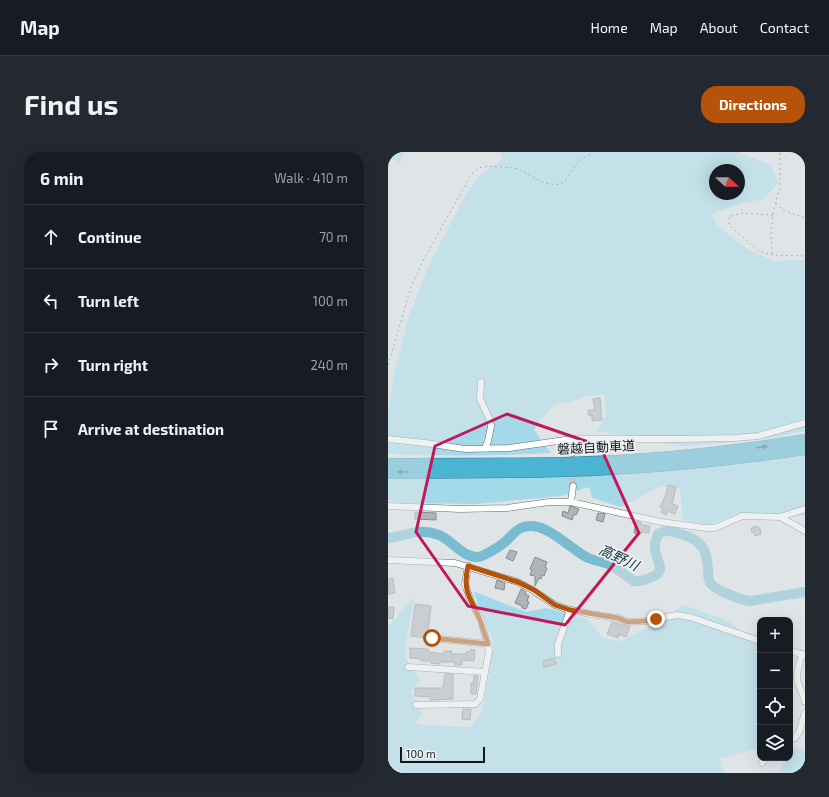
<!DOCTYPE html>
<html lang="en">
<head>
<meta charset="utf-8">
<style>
	:root { --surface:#171b24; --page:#242831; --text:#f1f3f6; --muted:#9ea1a6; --line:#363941; --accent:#b45309 }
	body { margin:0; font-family:"Exo 2","Noto Sans JP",sans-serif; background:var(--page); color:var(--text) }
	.controls { position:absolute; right:12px; bottom:12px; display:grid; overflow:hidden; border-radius:8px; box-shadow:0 4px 16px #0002 }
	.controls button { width:36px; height:36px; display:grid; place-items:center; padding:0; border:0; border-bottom:1px solid var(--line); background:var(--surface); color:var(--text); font:20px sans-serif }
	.compass { position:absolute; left:321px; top:12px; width:36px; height:36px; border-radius:50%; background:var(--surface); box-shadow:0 4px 16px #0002; rotate:111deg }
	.scale { position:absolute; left:12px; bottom:10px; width:85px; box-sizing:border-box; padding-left:4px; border:2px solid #141616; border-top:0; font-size:11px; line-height:14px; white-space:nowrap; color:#141616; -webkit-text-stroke:3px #edf2f5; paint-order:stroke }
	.stop { position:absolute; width:12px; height:12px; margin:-9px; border:3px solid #b45309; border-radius:50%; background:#fff }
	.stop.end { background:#b45309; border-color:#fff; box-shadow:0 1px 4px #0008 }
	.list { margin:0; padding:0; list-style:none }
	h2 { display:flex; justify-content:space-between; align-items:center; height:52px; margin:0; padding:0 16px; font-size:17px }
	h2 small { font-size:13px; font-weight:400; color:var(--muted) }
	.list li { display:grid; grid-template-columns:26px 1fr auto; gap:12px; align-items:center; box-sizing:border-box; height:64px; padding:0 16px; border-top:1px solid var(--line) }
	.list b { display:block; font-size:15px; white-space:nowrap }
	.list em { font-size:13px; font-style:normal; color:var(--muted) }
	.icon { flex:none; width:22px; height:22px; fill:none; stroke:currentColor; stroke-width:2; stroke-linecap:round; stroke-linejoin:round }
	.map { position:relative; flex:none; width:417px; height:621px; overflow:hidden; border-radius:16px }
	header { display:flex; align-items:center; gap:24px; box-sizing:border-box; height:56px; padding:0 20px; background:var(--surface); border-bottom:1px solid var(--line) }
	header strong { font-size:19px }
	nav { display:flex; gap:22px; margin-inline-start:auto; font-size:14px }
	.intro { display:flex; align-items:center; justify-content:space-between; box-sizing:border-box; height:96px; padding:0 24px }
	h1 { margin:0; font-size:28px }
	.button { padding:10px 18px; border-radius:16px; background:var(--accent); color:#fff; font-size:14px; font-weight:700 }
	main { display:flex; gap:24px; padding:0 24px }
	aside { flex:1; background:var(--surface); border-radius:16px; box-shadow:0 4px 16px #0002 }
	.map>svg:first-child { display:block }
	.green { fill:#a4d9ea; fill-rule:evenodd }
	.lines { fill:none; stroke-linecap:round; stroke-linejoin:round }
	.river { stroke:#79bbd0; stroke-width:10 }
	.building { fill:#afb4b6; stroke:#868b8d }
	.minor-tunnel { stroke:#c1c6c8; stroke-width:6; stroke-dasharray:6 3; stroke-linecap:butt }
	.minor-casing { stroke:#676c6d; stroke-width:7 }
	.motorway-casing { stroke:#387d91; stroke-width:12 }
	.path { stroke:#707475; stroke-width:1; stroke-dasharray:2 3; stroke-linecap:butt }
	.minor { stroke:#fff; stroke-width:6 }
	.motorway { stroke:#4bb4d3; stroke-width:11 }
	.oneway { fill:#306574 }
	.route { stroke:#b45309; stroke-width:5 }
	.marked { fill:none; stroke:#c2185b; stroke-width:3; stroke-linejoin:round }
	.labels { text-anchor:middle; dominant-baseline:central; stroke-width:3.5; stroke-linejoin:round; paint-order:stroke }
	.street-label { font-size:13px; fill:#141616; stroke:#edf2f5 }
	.water-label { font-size:14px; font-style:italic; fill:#14343e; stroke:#edf2f5 }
</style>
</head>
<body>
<header>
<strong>Map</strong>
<nav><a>Home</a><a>Map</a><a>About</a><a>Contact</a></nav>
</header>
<div class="intro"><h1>Find us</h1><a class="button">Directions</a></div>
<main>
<aside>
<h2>6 min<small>Walk · 410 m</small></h2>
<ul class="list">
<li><svg class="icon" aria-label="ahead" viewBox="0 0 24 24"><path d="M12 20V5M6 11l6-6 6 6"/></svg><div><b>Continue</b></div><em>70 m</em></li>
<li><svg class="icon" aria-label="left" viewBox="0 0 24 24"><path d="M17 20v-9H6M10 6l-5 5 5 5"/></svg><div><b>Turn left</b></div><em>100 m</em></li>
<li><svg class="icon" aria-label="right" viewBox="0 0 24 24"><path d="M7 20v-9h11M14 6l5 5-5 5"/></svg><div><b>Turn right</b></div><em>240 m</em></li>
<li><svg class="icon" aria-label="arrive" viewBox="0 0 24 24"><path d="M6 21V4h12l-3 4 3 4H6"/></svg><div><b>Arrive at destination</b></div></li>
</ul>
</aside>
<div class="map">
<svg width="417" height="621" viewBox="0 0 417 621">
	<rect width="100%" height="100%" fill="#dfe5e7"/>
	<!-- green -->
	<path class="green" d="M0,0H15L12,13L0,4Z
		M111,0H350L383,13L390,31L376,47L351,52L324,62L329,74L361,98L386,109L417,108V279L380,287L296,294L209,279L218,263L216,243L198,244L183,250L166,253L152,269L146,278L163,301C109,304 55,304 0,302V259L6,221L21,163L40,115L74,49L89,26L115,7ZM327,18H351V42H327Z
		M417,303V364L387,362L349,361L320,373L295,368L292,337L273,334L233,355L204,346L201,335L173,344L89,352L13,351L0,349V325L106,326L296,317Z
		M85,439L138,460L158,456L199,467L215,486L234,489L256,478L296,453L340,469L372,494V596L332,606L336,621H0V473H2L26,445L16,504L33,529L23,539L35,562L27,571L33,573L83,575L95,558L106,491Z
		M402,596L417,597V621H391L398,606H402Z"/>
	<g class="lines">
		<!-- river -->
		<path class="river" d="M0,386C19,384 31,375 51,383C64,388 75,406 90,405C97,404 114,393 119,388C124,384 126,379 133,376C156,366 181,397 200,406C207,409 216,410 223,413C231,418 238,424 246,429C251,430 256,428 261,426C281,420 268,410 267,397C266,392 268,387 270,382C278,377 284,379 293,382C313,388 319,397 320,417C320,423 320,428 323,432C329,439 354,448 362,449L417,440"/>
	</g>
	<!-- building -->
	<path class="building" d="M212,246L214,268L204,269V263L201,264L200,258H207L205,247Z
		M280,333L288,335L284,352L290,354L287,362L280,359L278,363L273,360L275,357L272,355L278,342Z
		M182,354L191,357L188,363L186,362L184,368L174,364L175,359L180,361Z
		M27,360L48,361V368L27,367Z
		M210,361L217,362L215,370L208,368Z
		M248,369L253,370V373L262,374L261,381L254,380L253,382L246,381Z
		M369,374L370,376H372L373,382L367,384L366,380L364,381L363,376Z
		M122,398L129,400L125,409L118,406Z
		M147,405L159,410L157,415L159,416L156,424L154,423L153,427L151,426L147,434V424L142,423L144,418L142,417Z
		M5,426L7,441L0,442V427Z
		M109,428L117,431L116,438L107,436Z
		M133,437L138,440L137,442L141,444L139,449L141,450L138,457L134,456V454L127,451Z
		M27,452L43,454L39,486L23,484Z
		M0,455H6L5,467L0,466Z
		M224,470L242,475L238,485L231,482L230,486L219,482Z
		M22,496L40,497V500L56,502V499H64L63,502H78V500H82L83,497L87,498L86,509L74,508V513H67V510H52V512L43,511V509H33V507L22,506Z
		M166,506L168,512L156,515L155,509Z
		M57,522H65V547L42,548V545L27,544V536H55Z
		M86,524H90L88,542H83V531H85Z
		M75,557H83L82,568L74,567Z"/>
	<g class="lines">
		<!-- minor-tunnel -->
		<path class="minor-tunnel" d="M184,317L185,334"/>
		<defs>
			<path id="minor" d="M93,230L92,247L101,266L103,274L100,289L97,296
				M0,287L37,291L77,297L121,296L184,287V301
				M184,287H289L347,286L370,284L417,271
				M183,350L185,334
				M0,354L72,357L119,356L161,350H183L273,370L318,376H327L354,364L392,365L417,357
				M392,365L417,379
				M0,408L67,411L130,430L146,439L167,453L178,457L203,462L230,466L240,470L257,469L289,463L302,465L372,489
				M44,486L100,492
				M402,499L417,503
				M170,502V492L182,458
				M414,502C412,510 407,523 410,531C412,538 416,542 417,550
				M20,515L97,520
				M28,553L87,552L92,547L101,499L93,468L83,450L77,432L80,414
				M402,586H407L411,580L417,561
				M374,611L377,606"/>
			<path id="motorway" d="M0,312C59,312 117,312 176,311C256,309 337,301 417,288
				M0,321C59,320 117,321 176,319C256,317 337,309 417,297"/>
		</defs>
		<!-- minor casing -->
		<use href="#minor" class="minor-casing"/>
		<!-- motorway casing -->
		<use href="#motorway" class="motorway-casing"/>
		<!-- path -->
		<path class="path" d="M388,51L395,58L417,66
			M385,63L353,61L341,65V73L372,100L384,103L417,104
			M384,102L383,78L386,58L392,34V0
			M0,213L23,135L37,105L82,25C84,22 87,18 91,16C97,13 123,15 130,17C143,22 156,35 170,32C179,31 183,19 188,12C192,7 197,5 203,2"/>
		<!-- minor -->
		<use href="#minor" class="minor"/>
		<!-- motorway -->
		<use href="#motorway" class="motorway"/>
	</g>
	<!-- one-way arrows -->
	<defs><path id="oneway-solid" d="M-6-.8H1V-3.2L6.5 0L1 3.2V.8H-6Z"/></defs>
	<g class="oneway">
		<use href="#oneway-solid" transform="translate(374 295) rotate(-8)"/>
		<use href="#oneway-solid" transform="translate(15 320) rotate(180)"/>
	</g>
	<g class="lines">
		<!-- route -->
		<path class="route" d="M44,486L100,492C97,484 95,476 92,468C83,446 74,440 80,414L130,430L146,438L167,453L182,458L230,466L240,470L257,469L268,467"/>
	</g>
	<!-- marked area -->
	<path d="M0 0H417V621H0ZM119,262L212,294L251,381L177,473L80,454L28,380L47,294Z" fill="#dfe5e7" fill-opacity=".55" fill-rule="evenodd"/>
	<path class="marked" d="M119,262L212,294L251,381L177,473L80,454L28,380L47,294Z"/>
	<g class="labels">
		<!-- street labels -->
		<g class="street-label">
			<text transform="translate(208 295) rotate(-3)">磐越自動車道</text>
		</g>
		<!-- water labels -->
		<g class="water-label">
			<text transform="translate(231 405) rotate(25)">高野川</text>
		</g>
	</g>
</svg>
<div class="controls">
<button>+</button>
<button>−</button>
<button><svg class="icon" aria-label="locate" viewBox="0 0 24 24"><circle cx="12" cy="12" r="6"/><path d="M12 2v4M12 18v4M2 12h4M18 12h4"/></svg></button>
<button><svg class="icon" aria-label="layers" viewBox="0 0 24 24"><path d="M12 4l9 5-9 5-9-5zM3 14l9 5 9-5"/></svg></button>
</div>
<svg class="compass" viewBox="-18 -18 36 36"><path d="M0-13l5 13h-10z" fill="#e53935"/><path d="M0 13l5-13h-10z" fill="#9ea1a6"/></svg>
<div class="scale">100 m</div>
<div class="stop" style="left:44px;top:486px"></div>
<div class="stop end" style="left:268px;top:467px"></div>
</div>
</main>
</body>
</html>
